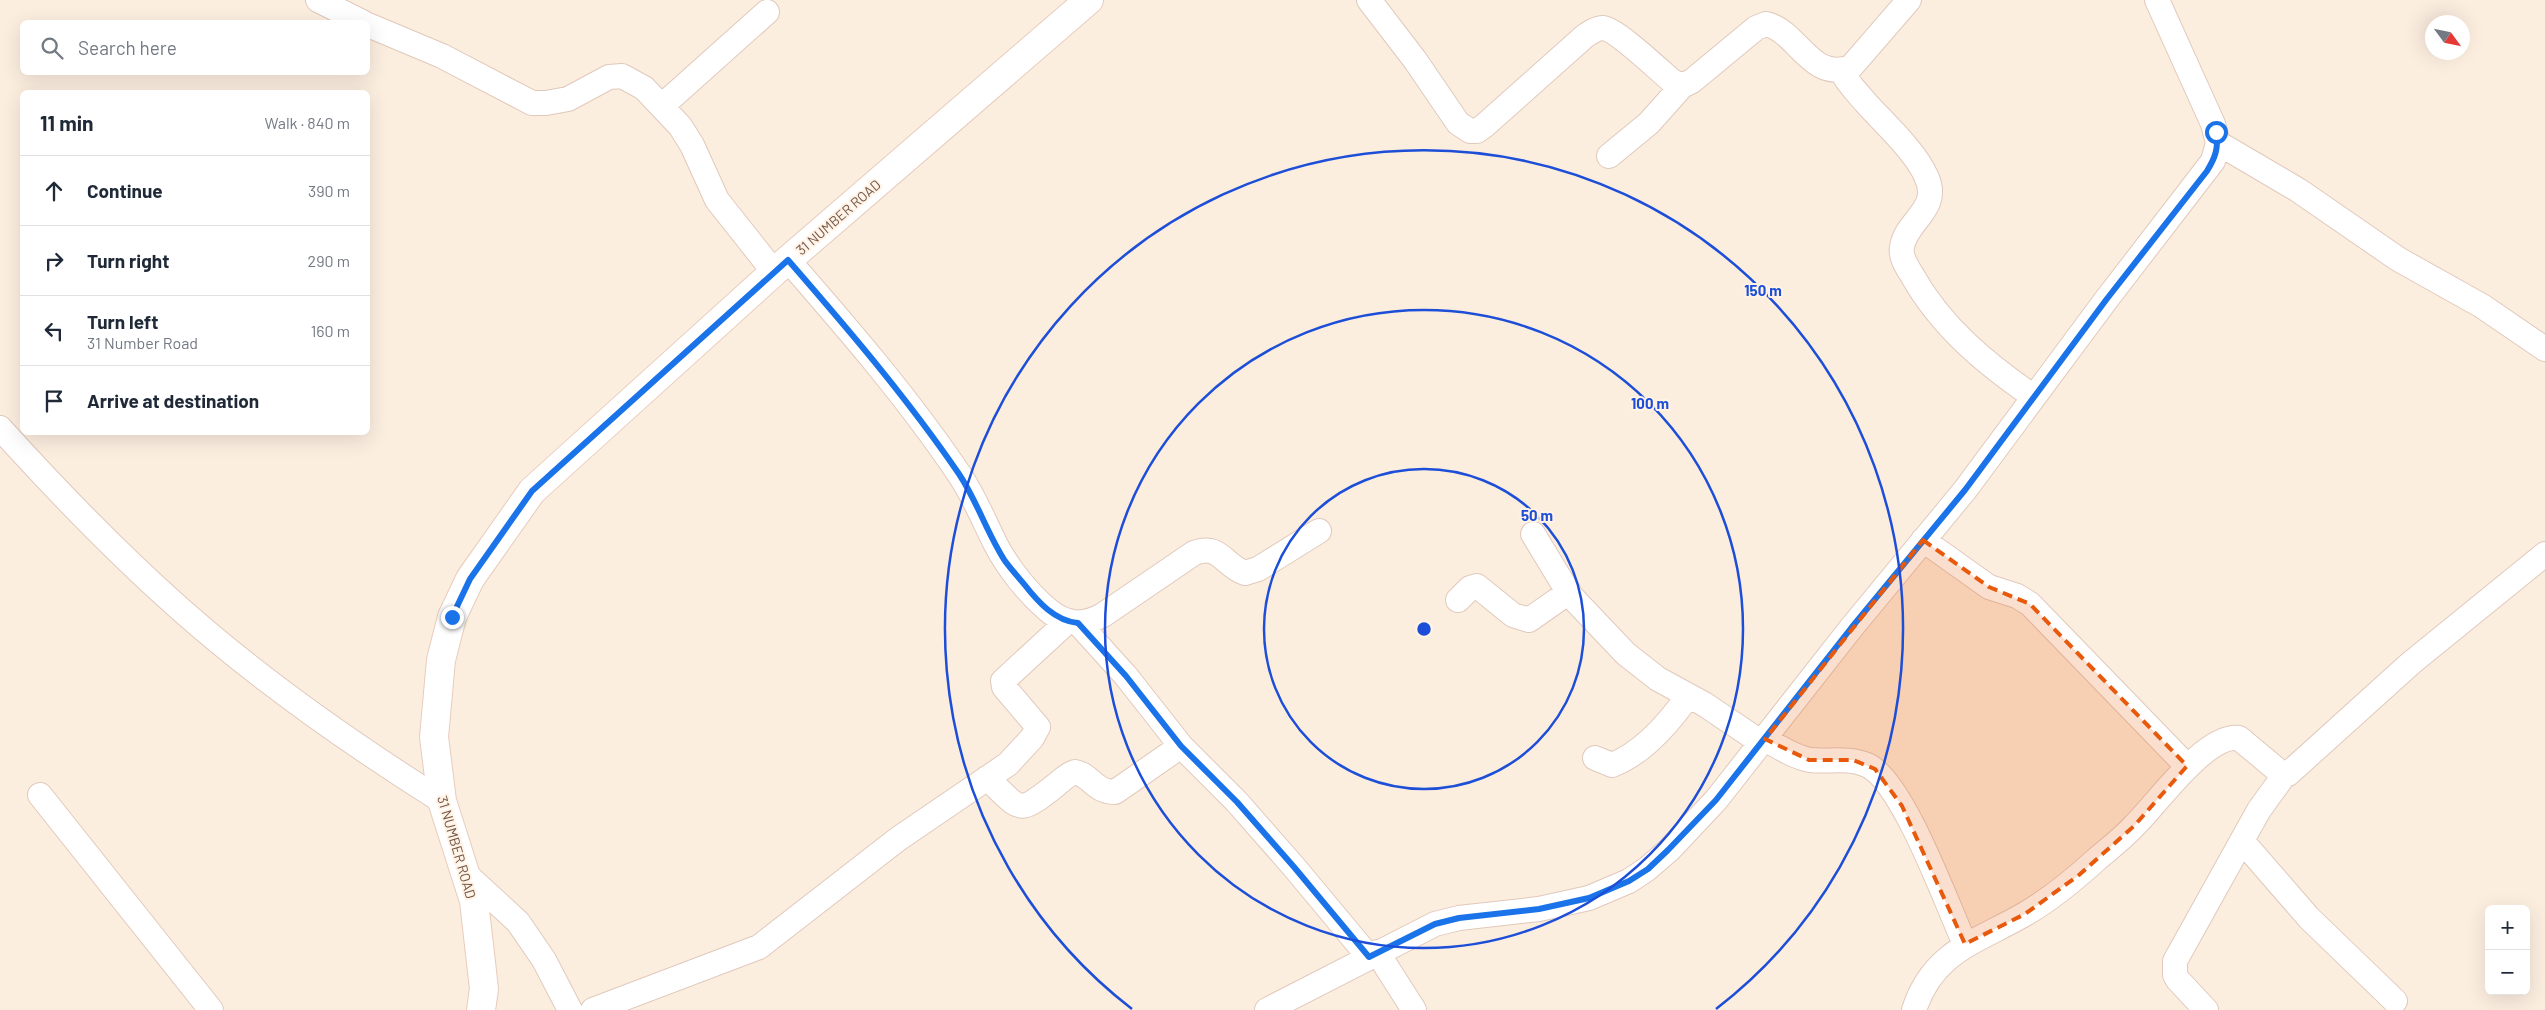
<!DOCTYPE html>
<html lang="en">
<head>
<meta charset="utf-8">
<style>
	:root { --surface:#fff; --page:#f2f2f3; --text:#1f2937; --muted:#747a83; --line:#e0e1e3 }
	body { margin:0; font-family:Barlow,sans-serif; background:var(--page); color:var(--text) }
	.controls { position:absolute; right:15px; bottom:15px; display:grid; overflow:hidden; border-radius:8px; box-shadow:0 5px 20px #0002 }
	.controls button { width:45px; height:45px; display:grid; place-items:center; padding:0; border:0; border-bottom:1px solid var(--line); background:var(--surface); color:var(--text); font:25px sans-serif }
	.compass { position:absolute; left:2425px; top:15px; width:45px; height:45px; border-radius:50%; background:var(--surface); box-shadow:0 5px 20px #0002; rotate:123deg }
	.stop { position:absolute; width:15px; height:15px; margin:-11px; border:4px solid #1a73e8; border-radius:50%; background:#fff }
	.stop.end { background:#1a73e8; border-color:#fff; box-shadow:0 1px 5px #0008 }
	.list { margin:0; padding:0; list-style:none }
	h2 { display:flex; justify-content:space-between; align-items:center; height:65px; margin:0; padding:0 20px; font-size:21px }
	h2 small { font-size:16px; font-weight:400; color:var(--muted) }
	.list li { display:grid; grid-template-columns:32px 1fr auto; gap:15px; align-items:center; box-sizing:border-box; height:70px; padding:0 20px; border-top:1px solid var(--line) }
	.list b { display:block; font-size:19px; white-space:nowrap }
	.list p { margin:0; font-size:16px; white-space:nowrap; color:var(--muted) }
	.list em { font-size:16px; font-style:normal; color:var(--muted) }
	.icon { flex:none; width:28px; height:28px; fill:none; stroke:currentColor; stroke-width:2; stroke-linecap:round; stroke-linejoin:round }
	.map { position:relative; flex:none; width:2545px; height:1010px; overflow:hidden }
	.search { position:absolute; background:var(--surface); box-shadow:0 5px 20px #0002; left:20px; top:20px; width:350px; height:55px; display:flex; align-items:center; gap:12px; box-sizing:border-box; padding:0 18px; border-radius:8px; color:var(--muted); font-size:19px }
	.panel { position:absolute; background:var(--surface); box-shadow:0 5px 20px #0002; left:20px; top:90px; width:350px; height:345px; border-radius:8px }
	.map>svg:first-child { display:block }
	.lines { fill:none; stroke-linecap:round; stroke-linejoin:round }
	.street-casing { stroke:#e0c9bc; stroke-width:26 }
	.secondary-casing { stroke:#e7ccbc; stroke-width:30 }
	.street { stroke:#fff; stroke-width:24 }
	.secondary { stroke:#fff; stroke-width:28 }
	.route { stroke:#1a73e8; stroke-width:6 }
	.marked { fill:#e8590c; fill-opacity:0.2; stroke:#e8590c; stroke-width:4; stroke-dasharray:10 6; stroke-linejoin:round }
	.ring { fill:none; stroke:#1d4ed8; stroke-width:2.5 }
	.labels { text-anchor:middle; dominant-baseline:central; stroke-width:4; stroke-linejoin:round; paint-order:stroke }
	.street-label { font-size:14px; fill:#725347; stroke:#fff3e5 }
	.centre { fill:#1d4ed8; stroke:#fff3e5; stroke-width:2.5 }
	.ring-label { font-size:15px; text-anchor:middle; font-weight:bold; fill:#1d4ed8; stroke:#fff3e5; stroke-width:4; stroke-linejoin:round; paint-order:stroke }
</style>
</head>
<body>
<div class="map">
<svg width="2545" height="1010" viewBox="0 0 2545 1010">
	<rect width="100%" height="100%" fill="#fceedf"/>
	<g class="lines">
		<defs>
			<path id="street" d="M318,0L362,22
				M1369,0L1415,60L1458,123L1470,131H1477L1484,126L1585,36C1591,32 1597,28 1603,28C1616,29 1660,71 1672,81L1682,86L1692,81L1756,28L1766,24C1798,31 1810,82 1851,67L1909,0
				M368,25L442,56L532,103H546L568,99L609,77L622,76L644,88L680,126L692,145L717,200L774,272
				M1841,70C1847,83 1857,92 1866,103C1885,124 1915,151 1926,176C1942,209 1906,220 1902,247C1900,257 1907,267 1912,275C1941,327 1986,364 2034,397
				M663,105L767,12
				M2218,143L2298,190L2398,259L2482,306L2545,349
				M1609,156L1649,123L1682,86
				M788,260C848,329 908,398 959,474C974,496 984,521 996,545C1008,568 1028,593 1048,610C1066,625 1083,626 1103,615L1194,553C1220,543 1223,565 1245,573L1258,569L1319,531
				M0,428C57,491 116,552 179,608C260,680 350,743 442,801
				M1533,534L1570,595L1626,654L1658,679L1704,704L1762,743
				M1923,540L1989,587L2017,596L2030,604L2187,766
				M1458,600L1470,588L1477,586L1513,615L1529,620L1569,592
				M1078,623L1126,676L1181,746L1237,802L1294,867L1369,957
				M1765,739C1779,747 1794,757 1810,760C1829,762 1849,757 1867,765C1903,781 1947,905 1965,944
				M1595,758L1612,765C1643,753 1669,723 1688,696
				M987,778C1022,811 1017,816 1056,785C1062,780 1068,774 1075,772C1091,775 1094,792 1115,792L1181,746
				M40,795L211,1010
				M2243,842L2309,918L2395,1001
				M468,876L518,922L544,960L570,1010
				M1377,952L1414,1010
				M593,1010L759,947L898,839L1008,764L1032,738L1038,727L1004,687L1003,681L1067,622
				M1267,1010L1435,924L1459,918L1539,909L1589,898L1629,881L1647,869L1669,850L1716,800L1852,627L1965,490L2106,300L2213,161L2218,143L2213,124L2157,0
				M1914,1010C1933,951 1977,942 2025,914C2051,899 2075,879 2097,859C2110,848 2123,838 2134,826C2157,804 2205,734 2239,738L2281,773L2288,774L2411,663L2545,554
				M2206,1010L2178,980L2175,975V961L2259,810L2285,774"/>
			<path id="secondary" d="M481,1010L484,989L474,901L442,801L434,737L441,660L452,617L470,579L532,491L774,272L1089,0"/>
		</defs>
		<!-- street casing -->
		<use href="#street" class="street-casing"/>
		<!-- secondary casing -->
		<use href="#secondary" class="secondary-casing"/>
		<!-- street -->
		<use href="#street" class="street"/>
		<!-- secondary -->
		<use href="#secondary" class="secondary"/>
	</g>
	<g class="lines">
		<!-- route -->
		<path class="route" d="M452,617L470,579L532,491L788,260C848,329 907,398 959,474C977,501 987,533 1005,561C1011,569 1018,577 1024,584C1038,602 1055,621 1078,623L1126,676L1181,746L1237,802L1294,867L1369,957L1435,924L1459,918L1539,909L1589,898L1629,881L1648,869L1668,850L1716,800L1852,627L1965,490L2106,300L2207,171C2215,158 2219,148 2216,132"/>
	</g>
	<!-- marked area -->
	<path class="marked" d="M1923,540L1989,587L2030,604L2187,766L2134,826L2079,875L2025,914L1965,944L1902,806L1875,769L1853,760H1809L1765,739Z"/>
	<!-- distance rings -->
	<g class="ring">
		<circle cx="1424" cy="629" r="160"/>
		<circle cx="1424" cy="629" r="319"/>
		<path d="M1132 1009A479 479 0 1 1 1716 1009"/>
	</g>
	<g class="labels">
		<!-- street labels -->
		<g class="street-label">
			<text transform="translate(838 217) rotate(-41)">31 NUMBER ROAD</text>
			<text transform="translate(457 847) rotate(74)">31 NUMBER ROAD</text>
		</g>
	</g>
	<circle cx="1424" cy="629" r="8" class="centre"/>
	<g class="ring-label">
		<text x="1763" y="296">150 m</text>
		<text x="1650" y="409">100 m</text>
		<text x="1537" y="521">50 m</text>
	</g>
</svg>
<div class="controls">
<button>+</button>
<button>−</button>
</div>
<svg class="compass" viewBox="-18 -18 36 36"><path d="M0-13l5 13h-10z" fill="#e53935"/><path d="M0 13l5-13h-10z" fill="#747a83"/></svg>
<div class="stop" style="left:2216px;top:132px"></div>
<div class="stop end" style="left:452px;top:617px"></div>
<div class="search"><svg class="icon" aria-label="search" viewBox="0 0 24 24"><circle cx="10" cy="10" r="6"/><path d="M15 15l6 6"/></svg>Search here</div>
<section class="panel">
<h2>11 min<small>Walk · 840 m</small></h2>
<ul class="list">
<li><svg class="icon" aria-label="ahead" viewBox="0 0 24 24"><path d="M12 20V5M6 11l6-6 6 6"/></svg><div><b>Continue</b></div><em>390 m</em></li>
<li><svg class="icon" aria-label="right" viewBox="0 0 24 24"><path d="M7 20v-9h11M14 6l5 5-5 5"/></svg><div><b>Turn right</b></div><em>290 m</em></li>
<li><svg class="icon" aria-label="left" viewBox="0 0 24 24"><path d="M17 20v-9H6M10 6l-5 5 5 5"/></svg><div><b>Turn left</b><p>31 Number Road</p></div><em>160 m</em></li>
<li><svg class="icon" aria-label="arrive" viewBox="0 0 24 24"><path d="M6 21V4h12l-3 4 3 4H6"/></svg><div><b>Arrive at destination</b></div></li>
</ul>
</section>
</div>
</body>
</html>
